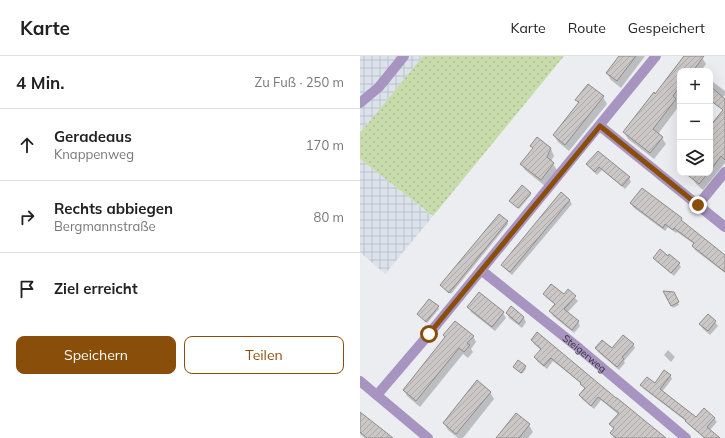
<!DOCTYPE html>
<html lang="de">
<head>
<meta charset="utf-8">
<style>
	:root { --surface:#fff; --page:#f2f2f2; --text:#222; --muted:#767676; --line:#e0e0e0; --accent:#8a4e0b }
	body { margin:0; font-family:Mulish,sans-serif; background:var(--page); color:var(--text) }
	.controls { position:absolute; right:12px; top:12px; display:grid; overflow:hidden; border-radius:8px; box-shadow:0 4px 16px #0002 }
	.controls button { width:36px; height:36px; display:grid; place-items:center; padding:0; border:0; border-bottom:1px solid var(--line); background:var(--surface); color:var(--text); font:20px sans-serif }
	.stop { position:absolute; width:12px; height:12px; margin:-9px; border:3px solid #8a4e0b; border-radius:50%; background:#fff }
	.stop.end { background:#8a4e0b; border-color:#fff; box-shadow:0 1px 4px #0008 }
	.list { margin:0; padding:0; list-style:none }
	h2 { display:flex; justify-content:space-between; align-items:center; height:52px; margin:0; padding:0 16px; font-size:17px }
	h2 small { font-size:13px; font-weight:400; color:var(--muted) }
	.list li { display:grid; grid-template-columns:26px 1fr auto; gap:12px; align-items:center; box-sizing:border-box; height:72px; padding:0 16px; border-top:1px solid var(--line) }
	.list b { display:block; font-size:15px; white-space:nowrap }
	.list p { margin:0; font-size:13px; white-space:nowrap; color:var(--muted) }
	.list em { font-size:13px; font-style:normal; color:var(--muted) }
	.actions { display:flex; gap:8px; padding:12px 16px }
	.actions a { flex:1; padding:9px 0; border:1px solid var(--accent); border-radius:8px; text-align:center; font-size:14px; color:var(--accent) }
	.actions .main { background:var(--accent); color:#fff }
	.icon { flex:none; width:22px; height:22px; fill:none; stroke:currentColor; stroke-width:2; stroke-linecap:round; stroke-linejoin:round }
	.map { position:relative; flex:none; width:365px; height:382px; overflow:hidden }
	header { display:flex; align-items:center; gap:24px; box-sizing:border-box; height:56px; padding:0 20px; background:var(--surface); border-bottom:1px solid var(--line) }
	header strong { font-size:19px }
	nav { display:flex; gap:22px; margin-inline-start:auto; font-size:14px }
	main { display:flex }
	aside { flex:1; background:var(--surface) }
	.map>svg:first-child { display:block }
	.industrial { fill:url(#industrial-grid) }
	.grass { fill:url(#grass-dots) }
	.shadow { fill:#0003 }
	.building { fill:url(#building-hatch); stroke:#8f8b8a }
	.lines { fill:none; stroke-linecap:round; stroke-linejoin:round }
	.minor { stroke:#a894c0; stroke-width:10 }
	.tertiary { stroke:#a894c0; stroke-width:10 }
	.route { stroke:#8a4e0b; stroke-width:5 }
	.labels { text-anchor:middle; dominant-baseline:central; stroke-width:3.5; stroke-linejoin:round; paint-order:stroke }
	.street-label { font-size:10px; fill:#313233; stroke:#fff }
</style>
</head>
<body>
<header>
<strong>Karte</strong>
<nav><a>Karte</a><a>Route</a><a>Gespeichert</a></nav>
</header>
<main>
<aside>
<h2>4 Min.<small>Zu Fuß · 250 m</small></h2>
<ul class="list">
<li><svg class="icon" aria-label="ahead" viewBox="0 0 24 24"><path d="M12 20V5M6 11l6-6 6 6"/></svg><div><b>Geradeaus</b><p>Knappenweg</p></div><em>170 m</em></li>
<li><svg class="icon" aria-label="right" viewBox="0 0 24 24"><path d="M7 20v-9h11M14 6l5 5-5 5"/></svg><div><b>Rechts abbiegen</b><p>Bergmannstraße</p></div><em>80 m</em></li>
<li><svg class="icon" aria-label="arrive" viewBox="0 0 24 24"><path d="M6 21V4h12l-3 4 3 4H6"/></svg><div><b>Ziel erreicht</b></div></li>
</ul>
<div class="actions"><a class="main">Speichern</a><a>Teilen</a></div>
</aside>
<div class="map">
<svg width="365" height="382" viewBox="0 0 365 382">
	<defs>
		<pattern id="industrial-grid" width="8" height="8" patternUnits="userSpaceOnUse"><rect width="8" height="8" fill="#dce2eb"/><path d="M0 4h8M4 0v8" fill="none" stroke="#bdc2ca"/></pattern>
		<pattern id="grass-dots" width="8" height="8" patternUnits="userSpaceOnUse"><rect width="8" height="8" fill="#c7dbab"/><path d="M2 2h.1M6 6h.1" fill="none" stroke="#abbc94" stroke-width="1.8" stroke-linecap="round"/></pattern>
		<pattern id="building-hatch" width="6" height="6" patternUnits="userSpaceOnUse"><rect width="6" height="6" fill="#cbc7c6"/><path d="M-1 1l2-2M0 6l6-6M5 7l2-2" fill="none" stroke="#afabab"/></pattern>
	</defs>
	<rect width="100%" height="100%" fill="#ebedf0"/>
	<!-- industrial -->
	<path class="industrial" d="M0,0H63L0,77Z
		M0,103L73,160L25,218L0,196Z"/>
	<!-- grass -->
	<path class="grass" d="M63,0H204L73,160L0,103V77Z"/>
	<!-- shadow -->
	<path class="shadow" d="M260,0H285L261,32L251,24L247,17Z
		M325,0H341L346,8L341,15H320V41L317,46L319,50L298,78L302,82L306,88L294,103L268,83L264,76L296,39Z
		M353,26L365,35V39L357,46L350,41V30Z
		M243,41L247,48L209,95L198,86L194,79L219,48L216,44Z
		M365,48V107L343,134L336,128L330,117H350V70L364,55L362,53Z
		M177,82L191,93L194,100L191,105L197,114L185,130L165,114L161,108L173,93L171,90Z
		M238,96L269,122L271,126L265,133L242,114L237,119L230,112L228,108Z
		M320,101V109L318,104Z
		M170,137L171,139L159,153L150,145Z
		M201,137L210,145L212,148L152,219L145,213L142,209Z
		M271,148L321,163L324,168L365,200V217L335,194L333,190L334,188L317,176L316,177L308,171L305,175L274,152Z
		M147,166L148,168L91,238L83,231Z
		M294,202L319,208L321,211L314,220L296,205Z
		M208,235L218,245L207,257L218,266L220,270L214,277L193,260L191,255L196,249L187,242L184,238L204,239Z
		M305,236L313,237L319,249L313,252Z
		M120,238L143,257L146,262L135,275L111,256L109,251Z
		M78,251L79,253L67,267L58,258Z
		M147,257L164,262L166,266L162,272L149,262Z
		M348,259L355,266L358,270L350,279L343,273L340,268Z
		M113,280L116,286L111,293L113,296L108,302L103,298L60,351L47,340L44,334Z
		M172,284L304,382H254L251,377L254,373L250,369L259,359L241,344L234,353L222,343L220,339L225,333L222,328L193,305L187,313L178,306L175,302L181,294L174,288Z
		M273,288L275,292L264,305L265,307L259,314L238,296L236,292L252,294Z
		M308,294L315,301L311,306L304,299Z
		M154,311H165L166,313L162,318Z
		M310,319L312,323L302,336L337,362H354L357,366L350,374L359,382H344L329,369L327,366L284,333L281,329L295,328Z
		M130,336L134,343L103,382H98L88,374L84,367Z
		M0,360L31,382H5L0,378Z
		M169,369L173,376L168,382H138Z"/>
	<!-- building -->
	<path class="building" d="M259,0H276L257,25L246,17Z
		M324,0H344L333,15H320V30L313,40L316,43L293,73L303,81L290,97L263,76L294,36L295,38Z
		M228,28L244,40L205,89L193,79L219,46L215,44Z
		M350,30L365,43V104L361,100L350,115V70L363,54L350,44Z
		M177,81L191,92L187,101L194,107L181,124L160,108L173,92L170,90Z
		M238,95L270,121L262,130L239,111L235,116L226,108Z
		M325,117H348L339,128Z
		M162,129L171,137L158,152L149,145Z
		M282,132L322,162L321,164L365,199V216L332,190L334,187L314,172L313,174L305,168L303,172L270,147Z
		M201,136L210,144L150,216L141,209Z
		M139,158L148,165L89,237L80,229Z
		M300,193L308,200L309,198L320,207L311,217L293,202Z
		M191,228L204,238L208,233L216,240L204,253L219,265L212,274L189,255L195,248L183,238Z
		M303,235L314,236L319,246L311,250Z
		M119,236L144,256L132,271L107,251Z
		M69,243L79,250L66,266L57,258Z
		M151,250L164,261L159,268L146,257Z
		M348,258L356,265L348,275L339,268Z
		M95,265L114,280L107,287L110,289L104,296L99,292L56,345L43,334L85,281L83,279Z
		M177,276L256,342H257L306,382H256L250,377L254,372L249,368L259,357L238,341L231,350L219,339L225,332L220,328L221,327L191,302L184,310L174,301L181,293L171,284Z
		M263,279L274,288L262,301L264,303L257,311L235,292L242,284L252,292Z
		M158,304L166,310L161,317L153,311Z
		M304,314L311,319L300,333L336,361L344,352L355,362L347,371L360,382H345L325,365L326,364L280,329L287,321L295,327Z
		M117,324L131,336L96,378L83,367Z
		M0,356L23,374L33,382H7L0,376Z
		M156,357L170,368L159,382H136Z"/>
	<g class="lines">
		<!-- minor -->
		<g class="minor">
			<path d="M0,47L19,31L44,0"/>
			<path d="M240,70L365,171"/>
			<path d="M338,149L365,116"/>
			<path id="s1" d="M121,214L220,293L326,382"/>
			<path d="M17,339L64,284L296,0"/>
		</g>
		<!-- tertiary -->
		<path class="tertiary" d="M0,325L68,382"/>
	</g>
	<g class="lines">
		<!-- route -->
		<path class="route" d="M69,278L240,70L338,149"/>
	</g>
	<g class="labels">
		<!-- street labels -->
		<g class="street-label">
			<text stroke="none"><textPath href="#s1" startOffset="133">Steigerweg</textPath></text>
		</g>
	</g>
</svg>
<div class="controls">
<button>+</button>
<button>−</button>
<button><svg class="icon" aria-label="layers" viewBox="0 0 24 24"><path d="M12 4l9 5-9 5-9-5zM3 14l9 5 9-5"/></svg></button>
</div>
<div class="stop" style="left:69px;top:278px"></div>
<div class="stop end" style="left:338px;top:149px"></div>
</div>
</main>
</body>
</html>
